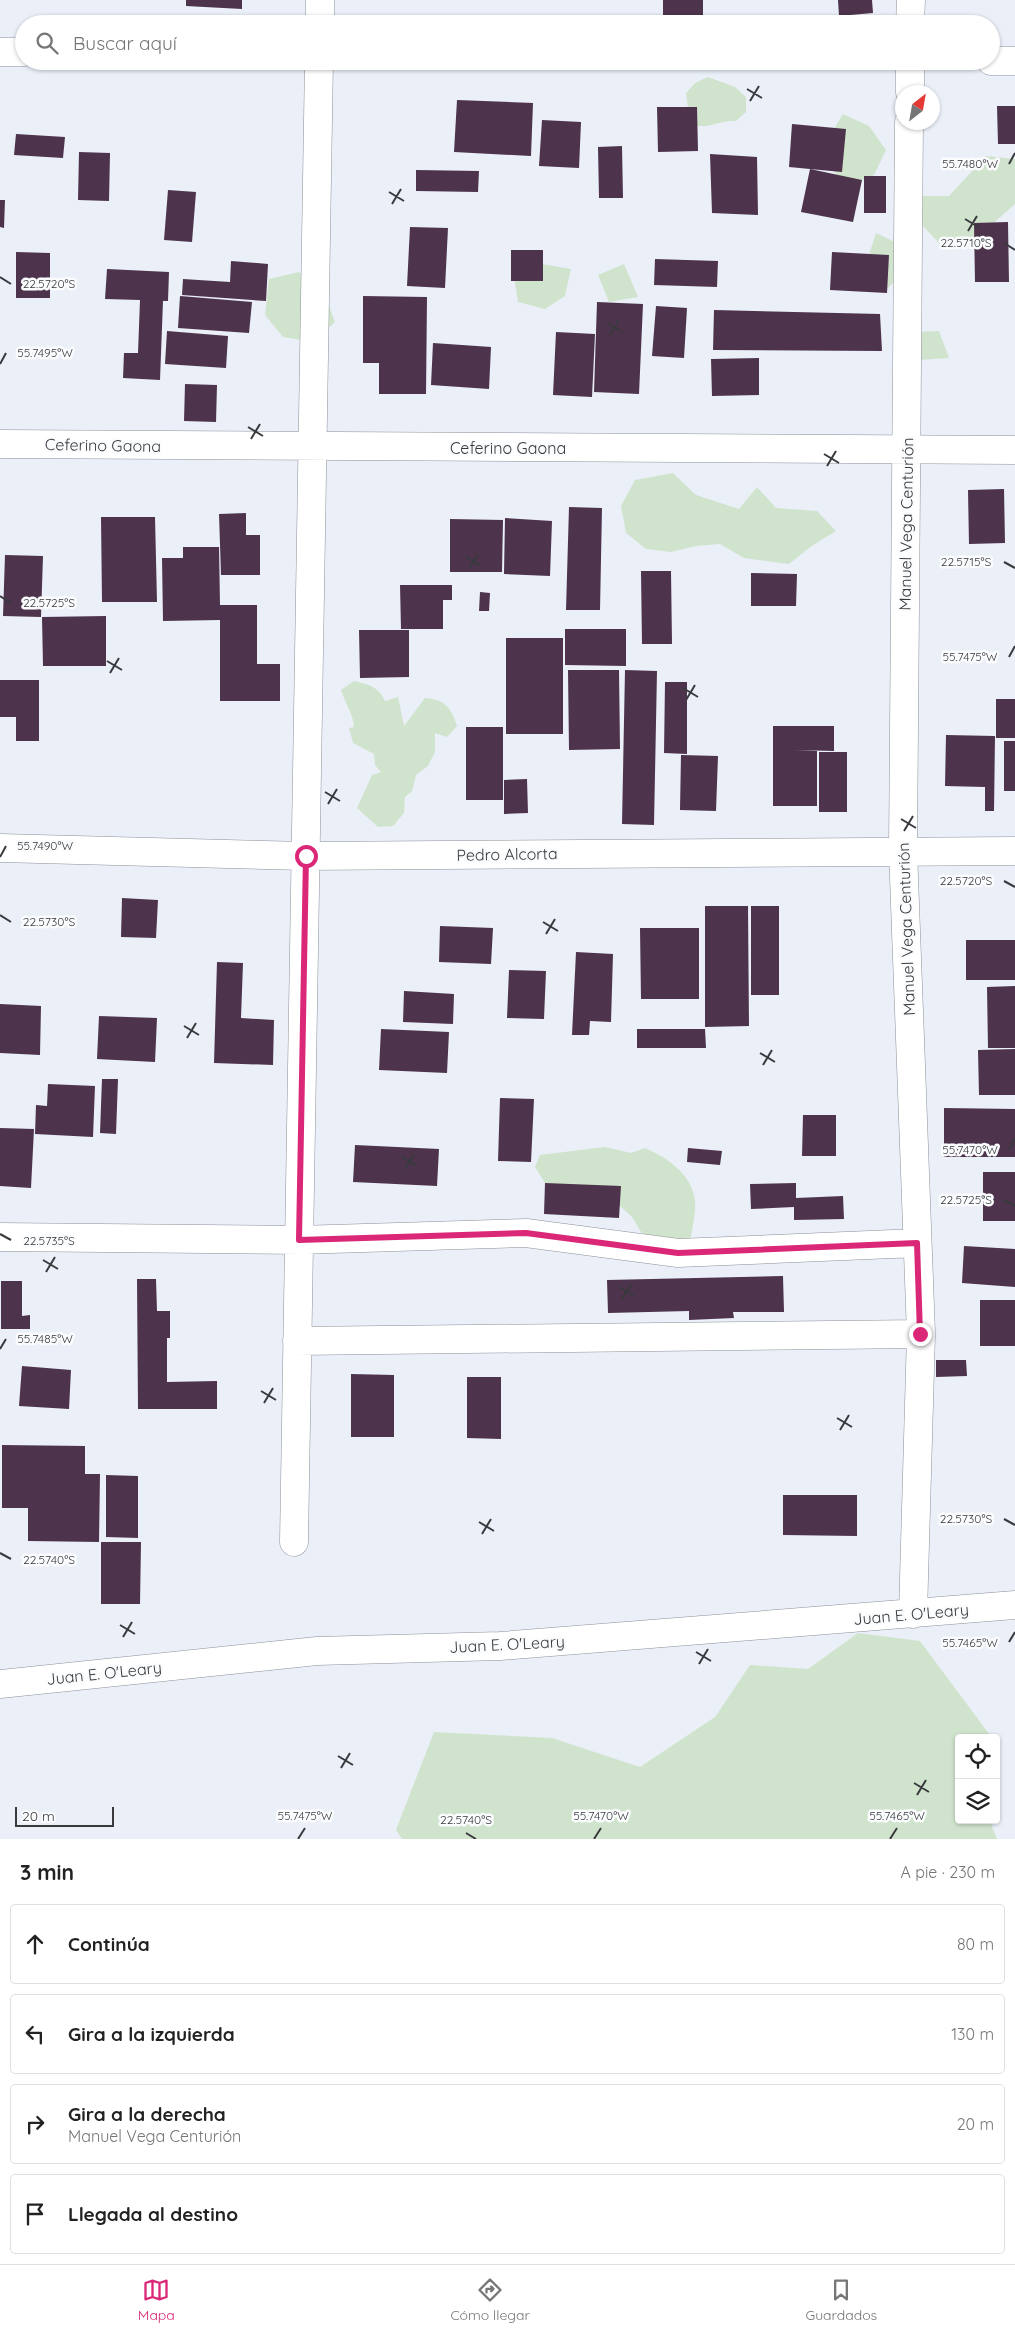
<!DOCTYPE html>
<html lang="es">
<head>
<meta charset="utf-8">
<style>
	:root { --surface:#fff; --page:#f6f6f6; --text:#222; --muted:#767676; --line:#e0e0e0; --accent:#db2777 }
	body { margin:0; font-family:Quicksand,sans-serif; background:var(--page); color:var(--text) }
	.controls { position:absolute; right:15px; bottom:15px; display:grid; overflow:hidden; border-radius:5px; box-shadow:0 1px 4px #0004 }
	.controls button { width:45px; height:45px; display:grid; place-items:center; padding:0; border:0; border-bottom:1px solid var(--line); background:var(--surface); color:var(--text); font:25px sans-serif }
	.compass { position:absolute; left:895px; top:85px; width:45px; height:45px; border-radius:50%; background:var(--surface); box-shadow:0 1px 4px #0004; rotate:31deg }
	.scale { position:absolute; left:15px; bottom:12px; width:99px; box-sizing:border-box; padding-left:5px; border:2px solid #383a3d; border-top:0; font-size:14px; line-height:18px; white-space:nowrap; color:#383a3d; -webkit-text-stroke:4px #fbfcfe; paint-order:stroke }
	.stop { position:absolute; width:15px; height:15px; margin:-11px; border:4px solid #db2777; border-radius:50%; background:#fff }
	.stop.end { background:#db2777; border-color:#fff; box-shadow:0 1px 5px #0008 }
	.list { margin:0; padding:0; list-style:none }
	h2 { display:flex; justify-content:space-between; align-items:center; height:65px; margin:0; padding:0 20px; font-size:21px }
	h2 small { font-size:16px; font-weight:400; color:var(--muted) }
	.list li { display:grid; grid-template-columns:32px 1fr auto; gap:15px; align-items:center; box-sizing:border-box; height:80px; margin:0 10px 10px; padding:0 10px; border:1px solid var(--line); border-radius:5px }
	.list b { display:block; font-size:19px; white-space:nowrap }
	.list p { margin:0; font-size:16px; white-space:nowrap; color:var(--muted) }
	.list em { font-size:16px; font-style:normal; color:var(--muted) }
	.icon { flex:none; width:28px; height:28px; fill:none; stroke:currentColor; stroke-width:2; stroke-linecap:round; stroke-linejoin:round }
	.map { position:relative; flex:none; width:1015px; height:1839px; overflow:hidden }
	.search { position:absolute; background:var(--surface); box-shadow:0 1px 4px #0004; left:15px; right:15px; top:15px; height:55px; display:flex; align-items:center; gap:12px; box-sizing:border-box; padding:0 18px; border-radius:28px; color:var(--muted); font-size:19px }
	.sheet { height:425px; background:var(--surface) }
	nav { display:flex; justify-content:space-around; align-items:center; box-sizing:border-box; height:70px; border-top:1px solid var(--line); background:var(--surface); font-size:14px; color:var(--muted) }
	nav a { display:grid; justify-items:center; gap:2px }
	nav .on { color:var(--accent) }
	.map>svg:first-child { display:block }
	.green { fill:#d0e4cd }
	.building { fill:#4e334c }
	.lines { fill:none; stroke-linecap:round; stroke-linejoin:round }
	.minor-casing { stroke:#8c9199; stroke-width:29 }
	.minor { stroke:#fff; stroke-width:28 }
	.route { stroke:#db2777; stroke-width:6 }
	.ticks { fill:none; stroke:#383a3d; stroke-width:2 }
	.labels { text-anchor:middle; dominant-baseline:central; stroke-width:5; stroke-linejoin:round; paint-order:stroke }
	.street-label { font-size:16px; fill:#383a3d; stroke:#fbfcfe }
	.ticks-label { font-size:12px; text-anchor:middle; fill:#383a3d; stroke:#fbfcfe; stroke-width:5; stroke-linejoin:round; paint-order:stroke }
</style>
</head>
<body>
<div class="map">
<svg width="1015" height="1839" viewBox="0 0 1015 1839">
	<rect width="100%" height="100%" fill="#eaeff8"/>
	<!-- green -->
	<path class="green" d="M708,77L735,87L746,97V112L736,121C721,120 712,127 697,126L689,115L686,93L695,83Z
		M843,114L869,126L886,150L874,175L849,186L830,168L829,137Z
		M986,156L1015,159V204L971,243L942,246L921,224L922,196H949Z
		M876,233L901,245L903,273L883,293L863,273Z
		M541,264L571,269L565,296L545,309L518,302L514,276Z
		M624,264L638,297L609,302L598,275Z
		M299,272L324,292L335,322L313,342L283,337L265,315L269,279Z
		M939,331L949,358L919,360L912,332Z
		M673,473L696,495L739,509L757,487L776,508L817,511L836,531L813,545L789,564L744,558L720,544L696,546L671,552L646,549L626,533L621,506L635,480Z
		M354,681C368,684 379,687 385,701L398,697L404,726L425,698C445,700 451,707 457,726L447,737L435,733V752L428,766L416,775L412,791L405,797L404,813L393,826L378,827L357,808L372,775L381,772L375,765L374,754L353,743L349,728L354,727C353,713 345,703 341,690Z
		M605,1147L631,1153L645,1148C668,1158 693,1175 695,1202C696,1214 692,1229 690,1241L663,1245L641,1232L632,1217L608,1195L545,1183L535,1167L540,1155Z
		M858,1633L920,1641L992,1738H959V1820H993L992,1827L997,1839H402L396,1830L434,1732L552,1738L640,1767L715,1717L750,1665L808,1669Z"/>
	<!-- building -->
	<path class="building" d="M186,0H242V9L186,6Z
		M663,0H703V24H663Z
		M838,0H872L873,13L839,16Z
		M457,100L533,103L531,156L454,152Z
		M997,106H1015V144H998Z
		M657,107H697L698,151L658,152Z
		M542,120L581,122L579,168L539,166Z
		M792,124L846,129L842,172L810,169L862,180L853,222L801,212L810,169L789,167Z
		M16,134L65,137L63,158L14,155Z
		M622,146L623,198H599L598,147Z
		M79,152L110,153L109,201L78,200Z
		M710,154L757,157L758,215L712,213Z
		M416,170L479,171L478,192L416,191Z
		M864,176H886V213H864Z
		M168,190L196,192L192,242L164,240Z
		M0,200H5L4,228L0,227Z
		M1008,222L1009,282H975L974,223Z
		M410,227L448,228L445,288L407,286Z
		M511,250H543V281H511Z
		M16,252L50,253V298H16Z
		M832,252L889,255L887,293L830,290Z
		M655,259L718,261L717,287L654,285Z
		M231,261L268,264L266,301L182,295L183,279L230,282Z
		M107,269L169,272L168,301H163L160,380L123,378L124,353H138L140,300L105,299Z
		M180,296L252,302L249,333L178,328Z
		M363,296L427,297L426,394H379V363H363Z
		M597,302L643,304L639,394L594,392Z
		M656,306L687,308L684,358L652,356Z
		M714,310L880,314L882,351L713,350Z
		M167,331L228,336L226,368L165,364Z
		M556,332L595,334L592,397L553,395Z
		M433,343L491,347L489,389L431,385Z
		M759,358V395L712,396L711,359Z
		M185,384L217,385L216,422L184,421Z
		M1004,489L1005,543L969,544L968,490Z
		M569,507L602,508L600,610H566Z
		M246,513V535H260V575H221L219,514Z
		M101,517H155L157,602H102Z
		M505,518L552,521L550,576L504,574Z
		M450,519L503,520L502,572H450Z
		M183,547H219L220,605H257V664H280V701H220V620L163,621L162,558H183Z
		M5,555L43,556L41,617L3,616Z
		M641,571H671L672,644H642Z
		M751,573L797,574L796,606H751Z
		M400,585H452V600H443V629H401Z
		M480,592L490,593L489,611H479Z
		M106,616V666H43L42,617Z
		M565,629H626V666L565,665Z
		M359,630H409V677L360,678Z
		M506,638H563V734H506Z
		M568,670H619L620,749L569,750Z
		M625,670L657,671L654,825L622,824Z
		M0,680H39V741H16V717H0Z
		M665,682H687V754L664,753Z
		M996,699H1015V738H996Z
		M773,726H834V751L795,750L817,751V806H773Z
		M466,727H503V800H466Z
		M946,735L995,736L994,811H985V787L945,786Z
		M1004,741H1015V791H1004Z
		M819,752H847V812H819Z
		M681,755L718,756L716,811L680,810Z
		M527,779L528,813L504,814V780Z
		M122,898L158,900L156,938L121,937Z
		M705,906H748L749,1026L705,1027Z
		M751,906H779V995H751Z
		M440,926L493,928L491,964L439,962Z
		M640,928H699V999H641Z
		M966,940H1015V980H966Z
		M576,952L613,954L611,1022L590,1021L589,1035H572Z
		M217,962L243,963L241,1018L274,1020L273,1065L214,1063Z
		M509,970L546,971L544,1019L507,1018Z
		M1015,986V1048H988L987,987Z
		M404,991L454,994L453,1024L403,1022Z
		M0,1004L41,1006L40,1055L0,1053Z
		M99,1016L157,1018L155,1062L97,1059Z
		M381,1029L449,1032L447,1073L379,1070Z
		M637,1029H705L706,1048H637Z
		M1015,1049V1095H979L978,1050Z
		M102,1079H118L116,1134L100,1133Z
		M48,1084L95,1086L93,1137L35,1134L36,1105L47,1106Z
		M500,1098L534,1099L531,1162L498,1161Z
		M944,1108L1015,1109V1157H944Z
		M803,1115H836V1156H802Z
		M0,1128L34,1129L31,1188L0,1186Z
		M355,1145L439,1149L437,1186L353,1182Z
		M688,1148L722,1151L720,1165L687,1162Z
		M983,1172H1015V1221H983Z
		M545,1183L621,1186L619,1218L544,1214Z
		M796,1183V1198L843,1196L844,1219L794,1220V1207L751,1209L750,1184Z
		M964,1246L1015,1249V1287L962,1283Z
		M783,1276L784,1312H733L734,1318L689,1320V1311L608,1313L607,1280Z
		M137,1279H156L157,1311H170V1338H167V1382L217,1381V1409H138Z
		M1,1281H22V1316L30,1315V1329H1Z
		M980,1300H1015V1346H980Z
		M936,1360H966L967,1376L936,1377Z
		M22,1366L71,1370L69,1409L19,1406Z
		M351,1374L394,1375V1437H351Z
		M467,1377H501V1439L467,1438Z
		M2,1445L85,1446V1474H100L99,1542L28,1541V1508H2Z
		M106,1475L138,1476V1538L106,1537Z
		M783,1495H857V1536L783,1535Z
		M101,1542H141L140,1604H101Z"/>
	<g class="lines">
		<defs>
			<path id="minor" d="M320,24V0
				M910,24L911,0
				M0,52H24
				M991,61H1015
				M910,92V61
				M909,122L903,850L921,1334L913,1614
				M0,444L1015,450
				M0,848L306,856L1015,851
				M0,1237L299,1240L526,1233L678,1253L917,1243
				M297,1341L921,1334
				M294,1542L319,61
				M0,1684L317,1651L500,1646L1015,1605"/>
		</defs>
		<!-- minor casing -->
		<use href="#minor" class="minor-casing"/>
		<!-- minor -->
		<use href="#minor" class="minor"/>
	</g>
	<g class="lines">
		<!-- route -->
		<path class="route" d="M306,856L299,1240L526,1233L678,1253L917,1243L920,1334"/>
	</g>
	<!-- ticks -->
	<path class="ticks" d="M747,89L762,98M750,101L759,86M1009,164L1015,153M389,192L404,201M392,204L401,189M965,219L980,228M968,231L977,216M1004,243L1015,250M0,277L11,284M607,323L622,332M610,335L619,320M0,364L6,353M248,427L263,436M251,439L260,424M824,454L839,463M827,466L836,451M466,557L481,566M1004,562L1015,568M469,569L478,554M0,596L11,603M1009,657L1015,646M107,661L122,670M110,673L119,658M683,688L698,697M686,700L695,685M325,792L340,801M328,804L337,789M901,819L916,828M904,831L913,816M0,857L6,846M1004,881L1015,887M0,915L11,922M543,922L558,931M546,934L555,919M184,1026L199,1035M187,1038L196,1023M760,1053L775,1062M763,1065L772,1050M1009,1149L1015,1139M402,1157L417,1166M405,1169L414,1154M1004,1200L1015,1206M0,1234L11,1240M43,1260L58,1269M46,1272L55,1257M619,1287L634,1296M622,1299L631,1284M0,1349L6,1339M261,1391L276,1400M264,1403L273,1388M837,1418L852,1427M840,1430L849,1415M1004,1519L1015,1525M479,1522L494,1531M482,1534L491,1519M0,1553L11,1559M120,1625L135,1634M123,1637L132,1622M1009,1642L1015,1632M696,1652L711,1661M699,1664L708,1649M338,1756L353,1765M341,1768L350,1753M914,1783L929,1792M917,1795L926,1780M466,1833L476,1839M298,1839L305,1828M594,1839L601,1828M890,1839L897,1828"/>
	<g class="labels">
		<!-- street labels -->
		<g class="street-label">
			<text transform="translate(103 445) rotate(1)">Ceferino Gaona</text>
			<text x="508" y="448">Ceferino Gaona</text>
			<text transform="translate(906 524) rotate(-89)">Manuel Vega Centurión</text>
			<text transform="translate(507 854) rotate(-1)">Pedro Alcorta</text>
			<text transform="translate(906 929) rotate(-92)">Manuel Vega Centurión</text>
			<text transform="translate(911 1614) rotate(-5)">Juan E. O'Leary</text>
			<text transform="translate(507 1644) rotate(-3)">Juan E. O'Leary</text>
			<text transform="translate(104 1673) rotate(-6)">Juan E. O'Leary</text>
		</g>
	</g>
	<g class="ticks-label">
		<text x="970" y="168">55.7480°W</text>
		<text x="966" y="247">22.5710°S</text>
		<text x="49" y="288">22.5720°S</text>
		<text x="45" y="357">55.7495°W</text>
		<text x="966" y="566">22.5715°S</text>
		<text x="49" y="607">22.5725°S</text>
		<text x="970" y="661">55.7475°W</text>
		<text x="45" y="850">55.7490°W</text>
		<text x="966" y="885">22.5720°S</text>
		<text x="49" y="926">22.5730°S</text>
		<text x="970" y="1154">55.7470°W</text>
		<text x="966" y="1204">22.5725°S</text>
		<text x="49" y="1245">22.5735°S</text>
		<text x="45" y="1343">55.7485°W</text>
		<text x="966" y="1523">22.5730°S</text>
		<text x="49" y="1564">22.5740°S</text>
		<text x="970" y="1647">55.7465°W</text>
		<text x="305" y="1820">55.7475°W</text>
		<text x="601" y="1820">55.7470°W</text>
		<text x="897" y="1820">55.7465°W</text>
		<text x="466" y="1824">22.5740°S</text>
	</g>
</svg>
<div class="controls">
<button><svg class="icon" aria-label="locate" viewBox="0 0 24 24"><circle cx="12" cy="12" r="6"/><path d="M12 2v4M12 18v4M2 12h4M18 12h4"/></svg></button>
<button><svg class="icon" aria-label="layers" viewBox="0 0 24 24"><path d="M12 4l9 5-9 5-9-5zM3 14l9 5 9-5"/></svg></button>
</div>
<svg class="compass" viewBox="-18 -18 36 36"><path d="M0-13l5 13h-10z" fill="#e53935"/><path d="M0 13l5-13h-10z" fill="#767676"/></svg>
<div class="scale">20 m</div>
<div class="stop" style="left:306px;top:856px"></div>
<div class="stop end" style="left:920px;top:1334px"></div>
<div class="search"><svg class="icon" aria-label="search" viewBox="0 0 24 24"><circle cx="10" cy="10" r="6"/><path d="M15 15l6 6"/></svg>Buscar aquí</div>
</div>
<section class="sheet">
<h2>3 min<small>A pie · 230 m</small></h2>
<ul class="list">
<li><svg class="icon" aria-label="ahead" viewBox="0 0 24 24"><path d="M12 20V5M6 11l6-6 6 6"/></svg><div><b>Continúa</b></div><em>80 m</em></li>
<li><svg class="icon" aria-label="left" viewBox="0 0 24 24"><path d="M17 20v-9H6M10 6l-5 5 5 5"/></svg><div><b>Gira a la izquierda</b></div><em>130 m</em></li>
<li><svg class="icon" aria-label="right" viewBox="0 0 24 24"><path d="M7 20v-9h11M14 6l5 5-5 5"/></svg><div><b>Gira a la derecha</b><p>Manuel Vega Centurión</p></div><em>20 m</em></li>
<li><svg class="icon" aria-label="arrive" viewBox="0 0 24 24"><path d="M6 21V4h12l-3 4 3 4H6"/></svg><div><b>Llegada al destino</b></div></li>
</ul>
</section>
<nav>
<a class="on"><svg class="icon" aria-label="map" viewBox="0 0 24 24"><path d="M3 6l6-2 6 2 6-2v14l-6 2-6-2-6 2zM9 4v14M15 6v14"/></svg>Mapa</a>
<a><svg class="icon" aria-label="directions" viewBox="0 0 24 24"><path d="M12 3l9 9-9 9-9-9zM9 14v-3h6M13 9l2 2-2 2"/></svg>Cómo llegar</a>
<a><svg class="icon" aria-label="saved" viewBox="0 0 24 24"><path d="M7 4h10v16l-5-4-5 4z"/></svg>Guardados</a>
</nav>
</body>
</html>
